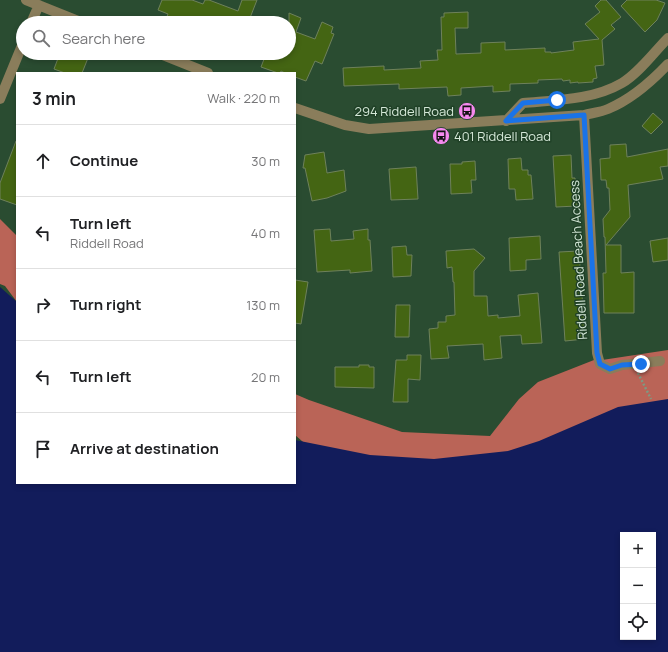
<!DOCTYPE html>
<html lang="en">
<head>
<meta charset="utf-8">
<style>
	:root { --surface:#fff; --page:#f6f6f6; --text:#202124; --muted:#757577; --line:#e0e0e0 }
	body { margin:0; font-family:Manrope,sans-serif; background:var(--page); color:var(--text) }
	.controls { position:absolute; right:12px; bottom:12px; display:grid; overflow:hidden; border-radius:0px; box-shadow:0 2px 6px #0003 }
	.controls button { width:36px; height:36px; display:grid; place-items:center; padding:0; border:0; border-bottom:1px solid var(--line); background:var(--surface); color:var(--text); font:20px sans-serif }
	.stop { position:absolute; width:12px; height:12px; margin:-9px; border:3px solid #1a73e8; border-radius:50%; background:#fff }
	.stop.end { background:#1a73e8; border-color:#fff; box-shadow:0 1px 4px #0008 }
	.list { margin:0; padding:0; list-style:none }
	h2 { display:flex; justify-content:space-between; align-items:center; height:52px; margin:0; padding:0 16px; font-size:17px }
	h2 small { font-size:13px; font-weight:400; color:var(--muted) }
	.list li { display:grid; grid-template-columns:26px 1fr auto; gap:12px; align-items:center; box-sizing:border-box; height:72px; padding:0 16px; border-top:1px solid var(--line) }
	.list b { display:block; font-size:15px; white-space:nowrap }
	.list p { margin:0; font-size:13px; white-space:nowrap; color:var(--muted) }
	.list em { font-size:13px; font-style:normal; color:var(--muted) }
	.icon { flex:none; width:22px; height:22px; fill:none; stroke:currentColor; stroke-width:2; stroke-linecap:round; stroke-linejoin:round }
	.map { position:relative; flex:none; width:668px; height:652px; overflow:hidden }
	.search { position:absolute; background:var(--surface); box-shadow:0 2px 6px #0003; left:16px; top:16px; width:280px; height:44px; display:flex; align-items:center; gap:10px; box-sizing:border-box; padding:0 14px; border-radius:22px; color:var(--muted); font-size:15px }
	.panel { position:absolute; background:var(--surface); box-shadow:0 2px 6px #0003; left:16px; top:72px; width:280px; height:412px; border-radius:0px }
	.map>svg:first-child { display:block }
	.forest { fill:#ba6457 }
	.water { fill:#121c5b; fill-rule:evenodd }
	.building { fill:#446513; stroke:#6e815b }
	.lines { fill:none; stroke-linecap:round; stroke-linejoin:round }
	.path { stroke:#7e9983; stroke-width:2.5; stroke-dasharray:2 2; stroke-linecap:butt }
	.minor { stroke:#8a7d5b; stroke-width:10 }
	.route { stroke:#1a73e8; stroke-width:5 }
	.labels { text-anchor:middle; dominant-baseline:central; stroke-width:3; stroke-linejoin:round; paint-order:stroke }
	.poi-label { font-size:13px; fill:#d5e8d8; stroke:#204127; text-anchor:end }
	.street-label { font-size:13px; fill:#d5e8d8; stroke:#204127 }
</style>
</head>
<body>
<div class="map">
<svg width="668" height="652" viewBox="0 0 668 652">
	<rect width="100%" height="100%" fill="#2a4c31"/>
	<!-- forest -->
	<path class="forest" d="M0,219L17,236V302L5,286L0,284Z
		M668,350V416L361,492L295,435V394L309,400L402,432L490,436L519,399L538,382L594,360H602Z"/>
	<!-- water -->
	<path class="water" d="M0,287L17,302V483H295V440L370,455L434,459L508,451L539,441L618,407L668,399V652H0ZM623,535H653V637H623Z"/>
	<!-- building -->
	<path class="building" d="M162,0H192L203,4L205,0H209L238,11L242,0H257L248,23H177L166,19L168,14L158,10Z
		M601,0H606L621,17L611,25L615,29L602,40L604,65L595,66L597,78L593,79V82L578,83V82L570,83V80L563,81L562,79L538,80V83L510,84V91L493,92V86L461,88V95L448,96L447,87L399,89V84L344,86L343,68L384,66V70L421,68L420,61L438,60L437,50H442L441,17H444V13L468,12V28H455L456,54L481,53V43L505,42V50L545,48V52H551V53L574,50L573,42L599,39L585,24L600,12L595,6Z
		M627,0H656L665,3L657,20L645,32L621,6Z
		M289,13L301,18L296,32L315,39L322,22L333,27L331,33L334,34L322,64L315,61L306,81L295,77V73H285L281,71L280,73H278L261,67L266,54L272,57L274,53H289Z
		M60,53L74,58L75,53L88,58L82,73H65L54,69Z
		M653,113L663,122L651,134L642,126Z
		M16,141H17V205L0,199V183Z
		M626,144L627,157L668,149V166L660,167L663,179L628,185L630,217L606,245H621V273L634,272V313H604L603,273H606L605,237H604L603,219L610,210L609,188H607L606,180H601L600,159L610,158V145Z
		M324,152L327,173L344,170L346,191L327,198L312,201L305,168H303L305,155Z
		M571,155L572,178H575L577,206L556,207L553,156Z
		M521,158L522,170H528V175H531L533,199L516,200L515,189H509L508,159Z
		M475,161L476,180H471L472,193L451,194L450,164H462V162Z
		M416,167L418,199L391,200L389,169Z
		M330,229L331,241L354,239L353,231L368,229V240H370L372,271L350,273V270L317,272L314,230Z
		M540,236L541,259L526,260V270L510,271L509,238Z
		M668,238V260L653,262L650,241Z
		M406,246L407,255H412L411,276L393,277L392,247Z
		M474,249L485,258L474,271V296H487L488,316L498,315V318L520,316L518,295L538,293L542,343L522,344L521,335L500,336L502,358L484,360L483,344L447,346L449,358L431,359L429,329L438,328V322H446V316L455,315L454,282H453L452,267L447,268L446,251Z
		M579,251L585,339L565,341L559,252Z
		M295,280L308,282L301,324L295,323Z
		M396,305H410L409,337H395Z
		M407,355H421L420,380L408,379V402H393L396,360H407Z
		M359,365H369V367H374V388L335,387V367H359Z"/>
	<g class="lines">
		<!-- path -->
		<path class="path" d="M638,373L651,399"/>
		<!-- minor -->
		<path class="minor" d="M26,0L83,23
			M31,23L39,5
			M158,53L208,73
			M0,99L23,43
			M295,108L345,125L369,129L584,115C592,113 601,112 608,109C632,99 651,82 668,64
			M584,115L597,353L600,364L610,369L622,365L660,361
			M506,121L523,103C556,100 593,100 622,83C639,73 654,52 668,38"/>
	</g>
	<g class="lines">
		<!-- route -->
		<path class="route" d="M557,100L523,103L506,121L584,115L597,353L600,364L610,369L622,365L641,364"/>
	</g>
	<!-- icons -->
	<defs>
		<symbol id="bus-disc" viewBox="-11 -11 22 22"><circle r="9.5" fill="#f589ee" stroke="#204127"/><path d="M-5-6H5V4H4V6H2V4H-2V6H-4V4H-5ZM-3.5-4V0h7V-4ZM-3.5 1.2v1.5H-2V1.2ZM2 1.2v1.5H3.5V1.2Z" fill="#111"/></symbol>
	</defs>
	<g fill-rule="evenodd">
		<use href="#bus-disc" x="457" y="101" width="20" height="20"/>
		<use href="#bus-disc" x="431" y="126" width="20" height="20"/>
	</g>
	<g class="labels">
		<!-- poi labels -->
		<g class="poi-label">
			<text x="454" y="111">294 Riddell Road</text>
			<text x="454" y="136" text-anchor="start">401 Riddell Road</text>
		</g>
		<!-- street labels -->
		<g class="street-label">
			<text transform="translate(578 260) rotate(-93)">Riddell Road Beach Access</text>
		</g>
	</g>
</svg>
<div class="controls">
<button>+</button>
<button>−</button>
<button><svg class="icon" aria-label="locate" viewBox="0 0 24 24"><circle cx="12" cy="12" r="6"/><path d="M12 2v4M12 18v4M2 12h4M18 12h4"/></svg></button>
</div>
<div class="stop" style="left:557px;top:100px"></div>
<div class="stop end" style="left:641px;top:364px"></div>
<div class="search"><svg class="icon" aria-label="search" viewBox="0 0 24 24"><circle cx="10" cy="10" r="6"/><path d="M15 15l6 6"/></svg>Search here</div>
<section class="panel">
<h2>3 min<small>Walk · 220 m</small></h2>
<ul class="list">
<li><svg class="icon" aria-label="ahead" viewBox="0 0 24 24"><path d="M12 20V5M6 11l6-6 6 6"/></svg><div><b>Continue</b></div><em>30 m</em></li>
<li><svg class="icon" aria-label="left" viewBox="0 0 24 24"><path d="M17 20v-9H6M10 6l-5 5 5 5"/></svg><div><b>Turn left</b><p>Riddell Road</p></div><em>40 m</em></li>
<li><svg class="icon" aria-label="right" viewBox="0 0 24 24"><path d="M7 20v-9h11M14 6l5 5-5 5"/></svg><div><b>Turn right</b></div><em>130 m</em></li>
<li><svg class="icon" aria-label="left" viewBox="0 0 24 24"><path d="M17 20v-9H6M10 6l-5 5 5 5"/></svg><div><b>Turn left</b></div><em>20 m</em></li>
<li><svg class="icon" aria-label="arrive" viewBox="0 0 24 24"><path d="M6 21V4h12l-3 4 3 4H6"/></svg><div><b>Arrive at destination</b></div></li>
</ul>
</section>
</div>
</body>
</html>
